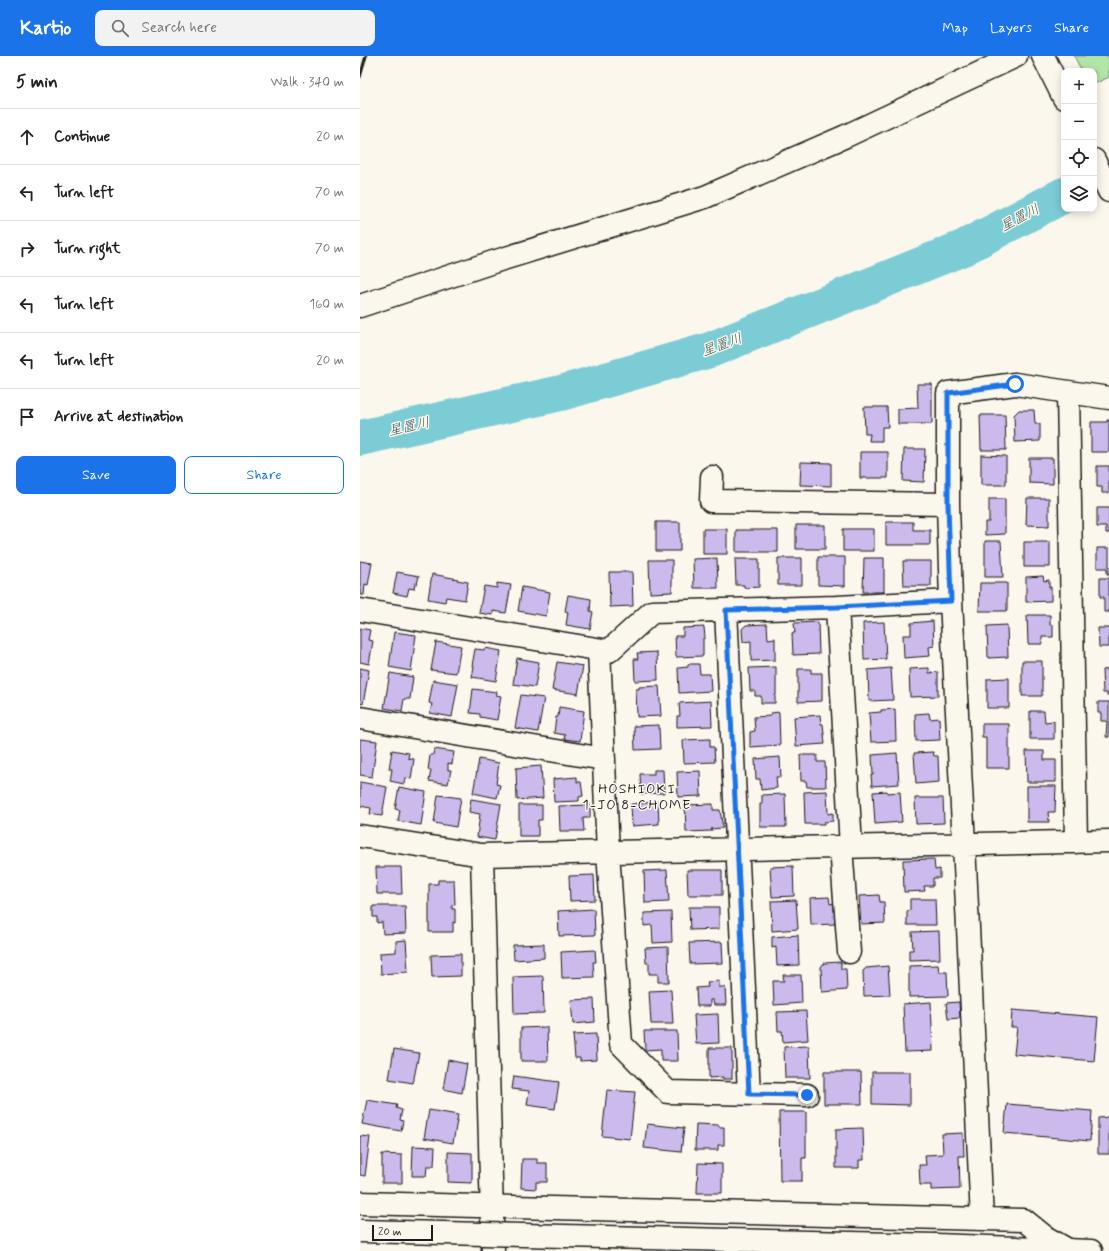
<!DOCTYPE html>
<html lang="en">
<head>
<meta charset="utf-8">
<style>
	:root { --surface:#fff; --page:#f2f2f2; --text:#222; --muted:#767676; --line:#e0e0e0; --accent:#1a73e8 }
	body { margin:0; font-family:Mynerve,"Klee One",sans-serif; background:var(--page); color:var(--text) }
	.controls { position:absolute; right:12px; top:12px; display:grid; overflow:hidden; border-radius:8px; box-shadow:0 2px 10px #0003 }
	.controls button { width:36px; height:36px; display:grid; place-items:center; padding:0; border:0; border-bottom:1px solid var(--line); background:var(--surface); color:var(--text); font:20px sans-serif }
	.scale { position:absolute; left:12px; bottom:10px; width:61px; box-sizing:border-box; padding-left:4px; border:2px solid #1c1c1c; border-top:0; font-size:11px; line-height:14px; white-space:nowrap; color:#1c1c1c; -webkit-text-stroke:3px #fbf7ec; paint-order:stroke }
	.stop { position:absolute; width:12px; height:12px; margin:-9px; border:3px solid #1a73e8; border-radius:50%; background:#fff }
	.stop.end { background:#1a73e8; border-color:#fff; box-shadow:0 1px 4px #0008 }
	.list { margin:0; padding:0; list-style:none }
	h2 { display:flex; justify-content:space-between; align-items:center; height:52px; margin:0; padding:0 16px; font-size:17px }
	h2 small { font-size:13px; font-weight:400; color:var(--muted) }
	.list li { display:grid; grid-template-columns:26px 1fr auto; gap:12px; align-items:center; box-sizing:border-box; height:56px; padding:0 16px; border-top:1px solid var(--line) }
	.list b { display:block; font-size:15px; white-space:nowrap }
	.list em { font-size:13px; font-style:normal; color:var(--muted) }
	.actions { display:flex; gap:8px; padding:12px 16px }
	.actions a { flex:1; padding:9px 0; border:1px solid var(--accent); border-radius:8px; text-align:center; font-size:14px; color:var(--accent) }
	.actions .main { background:var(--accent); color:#fff }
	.icon { flex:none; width:22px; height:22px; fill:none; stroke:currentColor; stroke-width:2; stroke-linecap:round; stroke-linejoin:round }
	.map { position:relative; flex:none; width:749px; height:1195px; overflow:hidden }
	header { display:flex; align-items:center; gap:24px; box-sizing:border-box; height:56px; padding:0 20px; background:var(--accent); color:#fff }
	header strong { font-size:19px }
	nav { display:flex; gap:22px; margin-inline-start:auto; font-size:14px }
	.search { width:280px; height:36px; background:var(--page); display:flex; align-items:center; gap:10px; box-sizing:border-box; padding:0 14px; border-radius:8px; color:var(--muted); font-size:15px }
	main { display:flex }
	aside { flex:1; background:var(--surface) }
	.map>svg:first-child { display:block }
	.green { fill:#b2e6a7; stroke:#678162 }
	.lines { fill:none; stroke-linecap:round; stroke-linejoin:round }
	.river { stroke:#7bccd5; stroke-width:36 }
	.building { fill:#cbbaeb; stroke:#1c1c1c }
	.minor-casing { stroke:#1c1c1c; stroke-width:25 }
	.tertiary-casing { stroke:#1c1c1c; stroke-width:25 }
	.minor { stroke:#fbf7ec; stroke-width:22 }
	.tertiary { stroke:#fbf7ec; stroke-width:22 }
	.rail { stroke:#1c1c1c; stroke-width:3 }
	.tertiary-bridge-casing { stroke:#1c1c1c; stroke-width:25; stroke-linecap:butt }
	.tertiary-bridge { stroke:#fbf7ec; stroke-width:22 }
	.route { stroke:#1a73e8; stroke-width:5 }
	.labels { text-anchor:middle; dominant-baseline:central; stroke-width:3; stroke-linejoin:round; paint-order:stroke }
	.water-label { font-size:14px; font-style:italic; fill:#3d5a5d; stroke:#fbf7ec }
	.neighbourhood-label { font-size:14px; letter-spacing:1px; fill:#1c1c1c; stroke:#fbf7ec }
</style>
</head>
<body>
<header>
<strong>Kartio</strong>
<div class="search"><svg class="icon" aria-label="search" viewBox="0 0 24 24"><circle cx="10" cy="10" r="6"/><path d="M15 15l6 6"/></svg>Search here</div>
<nav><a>Map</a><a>Layers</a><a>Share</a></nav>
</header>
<main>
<aside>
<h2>5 min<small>Walk · 340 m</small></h2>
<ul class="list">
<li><svg class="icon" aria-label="ahead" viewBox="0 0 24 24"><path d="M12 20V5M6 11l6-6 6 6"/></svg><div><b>Continue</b></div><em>20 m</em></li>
<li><svg class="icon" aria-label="left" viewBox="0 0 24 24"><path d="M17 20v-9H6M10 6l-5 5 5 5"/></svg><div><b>Turn left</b></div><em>70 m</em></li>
<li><svg class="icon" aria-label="right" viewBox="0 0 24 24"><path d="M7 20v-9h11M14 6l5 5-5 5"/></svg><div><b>Turn right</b></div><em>70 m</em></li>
<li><svg class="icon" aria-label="left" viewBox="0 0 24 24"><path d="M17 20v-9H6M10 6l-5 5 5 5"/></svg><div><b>Turn left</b></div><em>160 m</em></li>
<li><svg class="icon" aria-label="left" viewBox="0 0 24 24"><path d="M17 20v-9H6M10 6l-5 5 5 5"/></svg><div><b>Turn left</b></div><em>20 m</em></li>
<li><svg class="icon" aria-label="arrive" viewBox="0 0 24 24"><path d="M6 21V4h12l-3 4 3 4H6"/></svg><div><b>Arrive at destination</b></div></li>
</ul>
<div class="actions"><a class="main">Save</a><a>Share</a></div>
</aside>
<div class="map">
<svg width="749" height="1195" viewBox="0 0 749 1195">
	<rect width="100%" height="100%" fill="#fbf7ec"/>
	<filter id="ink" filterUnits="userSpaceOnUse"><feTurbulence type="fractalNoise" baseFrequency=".025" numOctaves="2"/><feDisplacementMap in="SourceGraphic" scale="8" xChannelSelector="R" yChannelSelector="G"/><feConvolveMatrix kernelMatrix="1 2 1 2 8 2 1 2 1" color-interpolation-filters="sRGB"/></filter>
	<g filter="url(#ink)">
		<!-- green -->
		<path class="green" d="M714,0H749V21L734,28V15H722Z"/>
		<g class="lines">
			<!-- river -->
			<path class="river" d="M0,382L201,337L350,294L603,192L704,139"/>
		</g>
		<!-- building -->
		<path class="building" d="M557,328H572V368H538V353L558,352Z
			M504,351H527L528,371H522V385H509L510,378H505Z
			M659,354H674L675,368H680V385L655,386L654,359Z
			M620,359H645L646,394H621Z
			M747,364H749V396H731V366H747Z
			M544,393H565L564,426L543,425Z
			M500,396H528V422H500Z
			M621,399L646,400V429H621Z
			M669,402H693V428L669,427Z
			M441,406L471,407V430L440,429Z
			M737,410H749V437H742V431H737Z
			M667,442H689V470L666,469Z
			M629,443H645V478L625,479V466H629Z
			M737,452H749V477H746V471H737Z
			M296,466H320V495H296Z
			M526,466H553V474H570V489H526Z
			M436,469H465V493H436Z
			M343,473H367V498H343Z
			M483,473H514V495H483Z
			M376,474H418V496H376Z
			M625,485H641L643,521H625Z
			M664,486H690V511H664Z
			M737,492H749V518H747V512H737Z
			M458,501H485V530L458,529Z
			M357,502L358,532H334L333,503Z
			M418,502H442V529H418Z
			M504,502H524V536H503Z
			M375,503H399V531L384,532V529H376Z
			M289,504H312V536L290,537Z
			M0,505L12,507L8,529L5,528L4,539H0Z
			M543,505H571V530H544Z
			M37,516L59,520L57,528L55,527L54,533L49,532L47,540L33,537Z
			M249,516H272L273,550L250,551Z
			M72,518L98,523L97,524L108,526L105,544L86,541L85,546L68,543Z
			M683,520L684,525L689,524V531H691V545L666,546V521Z
			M740,522H749V556H744V541H740Z
			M137,527L151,529L146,557L133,555V559L119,557L124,530L137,532Z
			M620,527H647V555H619Z
			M162,531L190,536L186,560L158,555Z
			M208,539L231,543L230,555L233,556L230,573L206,569L208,556L205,555Z
			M667,559H690V569H693V581H682V588H668Z
			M573,565L574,590L569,591L570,600L544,602L543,579H551V567Z
			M458,566L459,598L433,599L432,577H435L434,567Z
			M524,566L526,603L504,604L503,567Z
			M407,568L408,583L415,582V604L391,605V585L383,586L382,573L386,569Z
			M647,569L648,601L628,602L627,570Z
			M344,571L345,582H343V600L316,601L315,580H323V572Z
			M0,572L10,574L8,584L13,585L9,608L0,606Z
			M738,572H749V591H739Z
			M34,576L56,579L51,615L29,611Z
			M76,586L101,590L96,617L71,614Z
			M125,592L141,595L136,625L112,621L114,610H112L115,593L124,594Z
			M297,596L298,624L275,625L274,603H278L277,597Z
			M157,602L179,606L175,631L153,628Z
			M662,605H682V640H662Z
			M197,606L223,610L218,638L192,634Z
			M328,608H339L340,618H350L351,635L319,637L318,612L328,611Z
			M416,611V639H415V647H401V640H395V635H390L389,612Z
			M0,612L9,614L3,648L0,647Z
			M531,612L533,644L509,645L508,614Z
			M569,612V617L578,616V640L550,641L549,613Z
			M438,613H451V617H462V645L438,646Z
			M749,613V640H747V637H743L742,614Z
			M30,617L53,621L50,643H44L42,655L24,652Z
			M649,622V652H627V623Z
			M73,624L98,628L92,661L70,657L72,648L69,647Z
			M299,630L301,660L277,661L276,633H279V631Z
			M113,633L137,636L136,639L141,640L137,664L120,661V658L110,657Z
			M161,639L184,642L178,676L155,672Z
			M351,645L352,670L317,671V660H320L319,647Z
			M738,646H749V681H746L747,665H741V657H738Z
			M199,651L224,655L220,685L204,683L205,679L194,677L196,661H198Z
			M535,653L536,685L511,686L509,657L521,656V654Z
			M670,655H684L685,666L694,665V683H670Z
			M419,656L420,689L390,691V676L395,675L394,661L411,660V657Z
			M569,657L570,663L579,662L580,684L556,685L555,658Z
			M460,659L461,668H463L465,688L436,690L434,661Z
			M622,668H649V712H626V681H622Z
			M299,669L300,693L275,694L274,670Z
			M0,683L17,685L12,721L0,719Z
			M350,683V691H354L355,706L324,707L323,684Z
			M74,693L94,696L92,708L88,707V714H91L88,728L69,725L71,714H68L70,699H73Z
			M32,694L49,697L48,702L54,703L51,723L45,722L44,728L30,725L32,713H29Z
			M666,695H684V704H696V726H667Z
			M573,696L574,700H578L579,726L556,728L554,697Z
			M537,697L539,728L512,730L511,719H513L512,699Z
			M440,699H457V706H465L466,731H447L446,725H441Z
			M420,701L421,721H416L417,732L401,734L400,723H396L395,703Z
			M119,703L139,707L136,728L140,729L137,742L113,737Z
			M181,710L183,742L157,744L156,712Z
			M294,714H303L304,737L281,738L280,718H294Z
			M340,715L341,740L318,741L317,716Z
			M217,721V726H221L223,740L219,741V745L194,746L193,723Z
			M0,726L27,731L22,760L10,758L11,752L0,750Z
			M667,730H696L695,756H688L689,766H667Z
			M39,731L66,736L61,769L38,765L40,754L35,753Z
			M467,735L468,758L473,757V765L464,766V768H445L444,736Z
			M527,735V737L540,736L542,766L515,768L513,736Z
			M425,738L426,771H400V748H402V739Z
			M78,739L101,742L96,771L74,767Z
			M555,742H583L584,767L556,768Z
			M111,743L141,748L135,784L117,781L120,758L109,756Z
			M298,746L299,768L272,770L271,748Z
			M353,748V754H360L363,772L351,773L352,775L326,776L325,749Z
			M159,749H182V764H178V780H159Z
			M230,749V762H223L224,775H200L199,750Z
			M574,803L575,814L580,813V822H573V830H564L565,835L544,836L543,804Z
			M433,810L434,840L412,841L410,811Z
			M16,811H41L42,838H17Z
			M307,814L309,846L285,847L284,815Z
			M327,814H362V839H328Z
			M234,819L235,844L210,845L209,820Z
			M78,824H94L95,848L92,849V853H95V867L93,866V876H69V828H78Z
			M519,839L520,846H524L525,867L501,868L499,840Z
			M469,841L470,848L474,847L475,868L451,869L450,842Z
			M550,843H575L576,869H547V855L550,854Z
			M436,844L438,873L412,875L411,845Z
			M13,850H45L46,877L23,878L22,866L17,867V861H13Z
			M329,851H359V873L330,874Z
			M234,853L235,879L199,880L198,855Z
			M311,856L312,886L293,887L292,869L284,870V857Z
			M579,875L580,903L549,904V894H553L552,876Z
			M438,879L439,909L417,910L416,891L412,892V881Z
			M46,884L48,916L21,918L20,897L36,896V885Z
			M362,886L363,907L330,908L329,887Z
			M184,888V902L154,904L153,889Z
			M308,891L309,926H298V918H289V907H286L285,892Z
			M235,894L236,906H233L234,921L202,922L201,896Z
			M101,898V920L72,921L71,899Z
			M481,906V913H486L487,934L462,936L461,911L464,907Z
			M578,909L579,916H587L588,940L549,941V910Z
			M528,910L530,939L504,940L503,915L506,912Z
			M423,919H441L442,947L414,949L413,925H424Z
			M183,920L184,957L154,958L153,921Z
			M359,925V931H365L366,949H354L353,944H350V950H337L336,932L348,931L347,926Z
			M311,934L313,968H291L289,935Z
			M234,943L235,966L213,968L211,944Z
			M571,946L573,995L545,996L543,948Z
			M599,946L600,962L588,963L586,947Z
			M652,954L738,961L734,1005L654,998L657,971H651Z
			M446,955L448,984L423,986L422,975H418L417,956Z
			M358,958L359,987L336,988L334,959Z
			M187,971L188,1005H161V972Z
			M284,975H317L318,1005H301V993L285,994Z
			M236,978L237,1004L220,1005V1002H215L213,979Z
			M449,990L450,1022H425L424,991Z
			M349,992H372V1023H363V1021L349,1022Z
			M34,993L59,997L53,1027L29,1023Z
			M88,1004L107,1008L102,1037L83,1033Z
			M464,1016H501L502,1048H464Z
			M512,1016H550V1049L512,1048Z
			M154,1020L199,1026L195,1053L167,1049L169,1035L152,1033Z
			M247,1034L275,1036L270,1083L242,1080Z
			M7,1044L37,1049L36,1052L42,1054L40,1064L43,1065L41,1075L2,1068Z
			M647,1048L732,1055L730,1085L644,1077Z
			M69,1054L98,1059L93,1087L64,1082Z
			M419,1056H446V1102H442V1125H420Z
			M749,1061V1098H738V1062Z
			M287,1068L324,1072L321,1096L284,1092Z
			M336,1068L359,1069V1071H364V1089H358V1094H335Z
			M503,1072L504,1104H499V1112H476V1073Z
			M603,1077L604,1100H599L600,1133L571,1134V1129H560L559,1109H566L565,1099L583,1098L582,1078Z
			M0,1080L10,1081L5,1120L0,1119Z
			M53,1090L75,1091L74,1110H67L66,1120H52Z
			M88,1096L112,1097V1127L88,1126Z
			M22,1098L42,1099V1127H22Z
			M162,1103H177V1107H187V1126H176V1133L161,1132Z
			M338,1107L362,1108V1137H337Z"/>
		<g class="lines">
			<defs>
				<path id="minor" d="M0,250L133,206L345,141L486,80L656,0
					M708,336L716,786
					M352,421L351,445L588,448
					M477,551L491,791
					M0,554L249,595L292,556L477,551L591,545
					M366,554L389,1038
					M239,594L248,796L261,988L308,1036L447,1039
					M0,662L244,703
					M0,780L122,799L749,785
					M481,791L489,896
					M122,799L133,1195
					M0,1147L664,1164L685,1181L708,1194V1195
					M622,1163L604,788L591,545L588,448V337L655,328L749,342"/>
				<path id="tertiary" d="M683,0L704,42
					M734,104L749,135
					M576,1189L731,1195"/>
			</defs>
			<!-- minor casing -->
			<use href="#minor" class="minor-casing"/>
			<!-- tertiary casing -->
			<use href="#tertiary" class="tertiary-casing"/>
			<!-- minor -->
			<use href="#minor" class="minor"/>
			<!-- tertiary -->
			<use href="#tertiary" class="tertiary"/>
			<!-- rail -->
			<path class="rail" d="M0,21L6,0"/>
			<defs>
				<path id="tertiary-bridge" d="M0,1175L576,1189"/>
			</defs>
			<!-- tertiary-bridge casing -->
			<use href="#tertiary-bridge" class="tertiary-bridge-casing"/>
			<!-- tertiary-bridge -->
			<use href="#tertiary-bridge" class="tertiary-bridge"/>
		</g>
	</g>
	<g class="lines" filter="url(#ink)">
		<!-- route -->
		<path class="route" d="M447,1039L389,1038L366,554L477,551L591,545L588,448V337L655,328"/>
	</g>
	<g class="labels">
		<!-- water labels -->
		<g class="water-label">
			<text transform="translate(660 162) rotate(-28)">星置川</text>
			<text transform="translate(362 289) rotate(-20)">星置川</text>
			<text transform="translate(49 371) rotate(-13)">星置川</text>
		</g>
		<!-- neighbourhood labels -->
		<g class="neighbourhood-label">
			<text x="277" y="733">HOSHIOKI<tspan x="277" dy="16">1-JO 8-CHOME</tspan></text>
		</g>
	</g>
</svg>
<div class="controls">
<button>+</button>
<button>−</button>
<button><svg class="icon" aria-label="locate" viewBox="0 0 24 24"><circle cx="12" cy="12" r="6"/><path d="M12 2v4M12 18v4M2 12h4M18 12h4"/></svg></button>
<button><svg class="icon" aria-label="layers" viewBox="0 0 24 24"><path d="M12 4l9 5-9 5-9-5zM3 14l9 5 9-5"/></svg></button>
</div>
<div class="scale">20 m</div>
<div class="stop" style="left:655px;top:328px"></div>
<div class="stop end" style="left:447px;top:1039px"></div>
</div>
</main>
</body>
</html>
